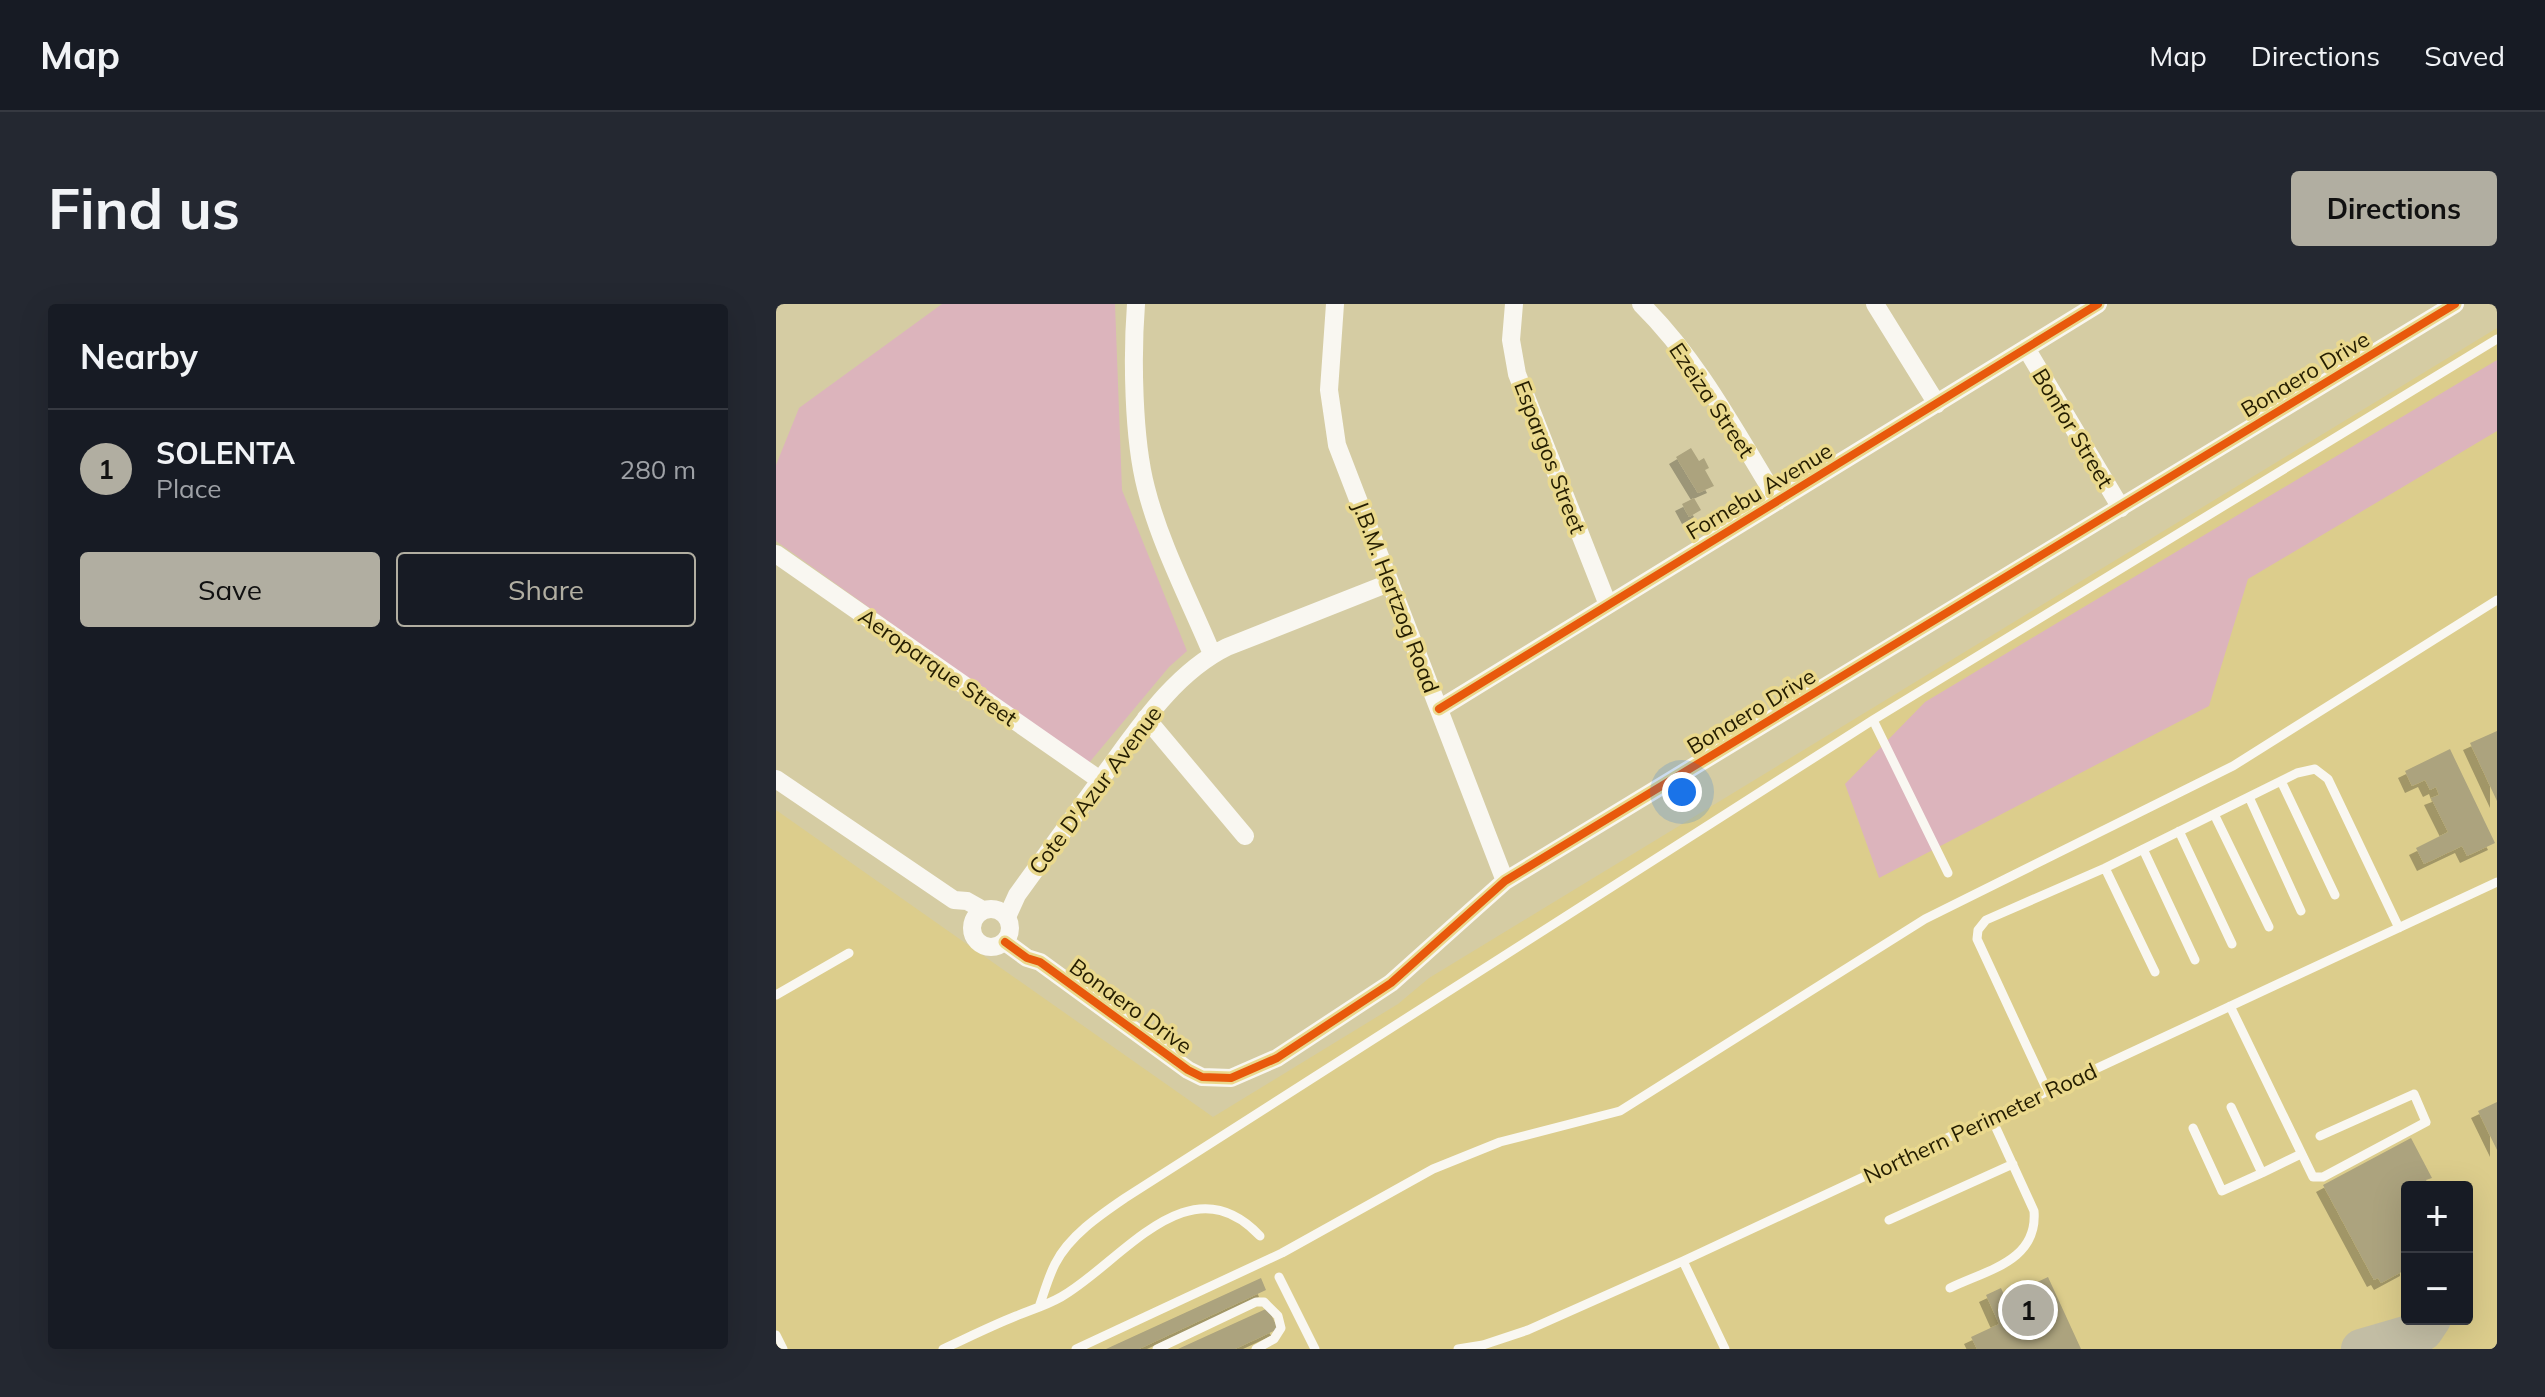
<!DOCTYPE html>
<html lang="en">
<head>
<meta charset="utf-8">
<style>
	:root { --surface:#171b24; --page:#242831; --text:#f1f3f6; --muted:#9ea1a6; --line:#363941; --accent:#b1aea1 }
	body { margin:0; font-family:Mulish,sans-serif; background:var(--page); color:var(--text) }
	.controls { position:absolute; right:24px; bottom:24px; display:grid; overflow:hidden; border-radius:8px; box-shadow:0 8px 32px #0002 }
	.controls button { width:72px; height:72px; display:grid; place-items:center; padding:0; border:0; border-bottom:2px solid var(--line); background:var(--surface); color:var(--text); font:40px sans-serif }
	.you { position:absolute; left:906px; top:488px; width:28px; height:28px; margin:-20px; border:6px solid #fff; border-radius:50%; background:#1a73e8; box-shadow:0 0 0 12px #1a73e833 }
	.badge { display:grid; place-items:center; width:52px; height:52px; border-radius:50%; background:var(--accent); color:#111; font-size:26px; font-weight:700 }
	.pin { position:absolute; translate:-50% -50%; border:4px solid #fff; box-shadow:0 2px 8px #0006 }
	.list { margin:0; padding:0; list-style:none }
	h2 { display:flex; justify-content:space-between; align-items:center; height:104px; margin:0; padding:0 32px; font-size:34px }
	h2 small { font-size:26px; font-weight:400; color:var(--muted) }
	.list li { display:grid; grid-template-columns:52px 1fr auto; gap:24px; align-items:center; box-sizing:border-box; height:120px; padding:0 32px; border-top:2px solid var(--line) }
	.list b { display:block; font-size:30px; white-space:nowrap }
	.list p { margin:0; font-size:26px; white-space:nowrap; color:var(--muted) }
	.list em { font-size:26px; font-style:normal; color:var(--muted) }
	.actions { display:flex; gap:16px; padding:24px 32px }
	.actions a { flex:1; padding:18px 0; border:2px solid var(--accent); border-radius:8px; text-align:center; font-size:28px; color:var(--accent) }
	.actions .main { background:var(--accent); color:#111 }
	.map { position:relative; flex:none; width:1721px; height:1045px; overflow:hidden; border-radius:8px }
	header { display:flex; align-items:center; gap:48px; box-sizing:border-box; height:112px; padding:0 40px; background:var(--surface); border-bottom:2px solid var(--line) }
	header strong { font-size:38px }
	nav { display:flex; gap:44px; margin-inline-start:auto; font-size:28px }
	.intro { display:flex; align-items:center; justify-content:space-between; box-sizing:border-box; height:192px; padding:0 48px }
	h1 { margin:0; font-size:56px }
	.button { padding:20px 36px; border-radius:8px; background:var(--accent); color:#111; font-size:28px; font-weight:700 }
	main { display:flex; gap:48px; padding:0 48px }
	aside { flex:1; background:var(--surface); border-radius:8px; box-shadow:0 8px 32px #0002 }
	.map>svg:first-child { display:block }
	.built { fill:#dccd8c; fill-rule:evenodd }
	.green { fill:#dcb4bc }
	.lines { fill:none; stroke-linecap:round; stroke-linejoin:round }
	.taxiway { stroke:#c2bda4; stroke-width:40 }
	.building { fill:#aca37e; filter:url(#shadow) }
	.service { stroke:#f9f7f1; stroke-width:9 }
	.minor { stroke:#f9f7f1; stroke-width:18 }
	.cycleway-casing { stroke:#ead98e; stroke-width:13 }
	.cycleway { stroke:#e8590c; stroke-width:8 }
	.labels { text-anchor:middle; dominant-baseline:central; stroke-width:7; stroke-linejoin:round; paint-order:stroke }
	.street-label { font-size:22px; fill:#241d00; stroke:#ead98e }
</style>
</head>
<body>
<header>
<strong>Map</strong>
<nav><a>Map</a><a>Directions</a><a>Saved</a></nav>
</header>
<div class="intro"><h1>Find us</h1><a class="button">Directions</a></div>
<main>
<aside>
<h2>Nearby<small></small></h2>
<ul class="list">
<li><span class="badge">1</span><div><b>SOLENTA</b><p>Place</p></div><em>280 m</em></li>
</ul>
<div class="actions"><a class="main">Save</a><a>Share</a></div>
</aside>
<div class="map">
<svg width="1721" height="1045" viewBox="0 0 1721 1045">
	<defs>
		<filter id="shadow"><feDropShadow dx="-7" dy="7" stdDeviation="0" flood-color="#0004"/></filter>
	</defs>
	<rect width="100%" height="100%" fill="#d5cca3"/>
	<!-- built -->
	<path class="built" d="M1721,24V1045H0V506L437,813L622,700L653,674ZM1631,883H1691V1015H1631Z"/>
	<!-- green -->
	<path class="green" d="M166,0H339L346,186L411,347L393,363L312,460L0,237V161L23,104Z
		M1721,56V127L1472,275L1433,402L1103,574L1069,480L1149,398Z"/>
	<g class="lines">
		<!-- taxiway -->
		<path class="taxiway" d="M1585,1045L1647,1027L1655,1015"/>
	</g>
	<!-- building -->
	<path class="building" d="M915,144L923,157L928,154L933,164L929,166L938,182L922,189L900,153Z
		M918,194L925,206L913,213L906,200Z
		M1721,427V497L1694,439Z
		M1674,445L1719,539L1691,552L1686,542L1648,560L1640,544L1672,528L1655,494L1663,491L1660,483L1654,486L1649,476L1636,482L1629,467Z
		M1721,798V846L1702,807Z
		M1635,834L1656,874L1650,876L1654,883H1631V965L1605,979L1602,974L1598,976L1547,881Z
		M1272,973L1305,1045H1201L1195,1033L1223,1020L1210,991L1225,984L1229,993Z
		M485,974L490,986L363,1045H330Z
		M492,1004L502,1025L459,1045H402Z"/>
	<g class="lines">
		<!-- service -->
		<path class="service" d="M1097,416L1172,569
			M1505,477L1559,591
			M1473,493L1525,607
			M1438,510L1493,623
			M1403,527L1456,640
			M1367,545L1419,656
			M1329,564L1379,668
			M0,691L73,649
			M1454,702L1537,873H1547L1650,818L1638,790L1544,832
			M1272,788L1201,635L1202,626L1210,616L1329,564L1521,469L1539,465L1552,475L1623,624
			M1455,803L1486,869L1525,850
			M1417,824L1446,887L1486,869
			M1113,916L1237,860
			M907,957L949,1045
			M503,973L539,1045
			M1174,984C1211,966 1262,957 1258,907L1215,813
			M263,1003C268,989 272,974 279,960C293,932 324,911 349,894L1097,416L1721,35
			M0,1031L7,1045
			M167,1045C191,1034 215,1022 240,1012C255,1006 271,1001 285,993C345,959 413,856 484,932
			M300,1045L506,949L657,865L724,838L844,807L1149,615L1457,462L1721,296
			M381,1045L480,998H488L502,1012L505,1024L498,1035L480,1045
			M682,1045L707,1041L752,1026L907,957L1721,578"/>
		<!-- minor -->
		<path class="minor" d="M360,0C356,52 357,134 370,184C384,240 414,297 436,350
			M559,0L553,86L561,141L729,577
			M738,0L735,36L741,70L832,301
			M865,0C922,56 960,129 1002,197
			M1099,0L1161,100
			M1250,44L1345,204
			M0,250L324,476
			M663,405L1322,0
			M370,414L469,532
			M0,475L178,596L191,597L207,606
			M196 624a19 19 0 1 1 38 0a19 19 0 1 1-38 0Z
			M231,613L241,591C270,551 299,511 328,471C362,425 398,369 451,343L613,279
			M229,638L251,654L264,658L412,766L426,773L455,774L501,754L615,679L729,577L1679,0"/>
		<defs>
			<path id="cycleway" d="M663,405L1322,0
				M229,638L251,654L264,658L412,766L426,773L455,774L501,754L615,679L729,577L1679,0"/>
		</defs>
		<!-- cycleway casing -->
		<use href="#cycleway" class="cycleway-casing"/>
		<!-- cycleway -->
		<use href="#cycleway" class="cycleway"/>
	</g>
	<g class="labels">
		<!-- street labels -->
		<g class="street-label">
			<text transform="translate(1529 70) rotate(-31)">Bonaero Drive</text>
			<text transform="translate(936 96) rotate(56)">Ezeiza Street</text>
			<text transform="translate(1297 124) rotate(59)">Bonfor Street</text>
			<text transform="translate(774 153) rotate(69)">Espargos Street</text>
			<text transform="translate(983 187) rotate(-31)">Fornebu Avenue</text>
			<text transform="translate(620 293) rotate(69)">J.B.M. Hertzog Road</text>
			<text transform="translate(162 363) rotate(35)">Aeroparque Street</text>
			<text transform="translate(975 407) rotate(-31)">Bonaero Drive</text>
			<text transform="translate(319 486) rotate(-53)">Cote D'Azur Avenue</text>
			<text transform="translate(355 702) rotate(36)">Bonaero Drive</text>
			<text transform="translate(1204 819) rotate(-25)">Northern Perimeter Road</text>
		</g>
	</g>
</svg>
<div class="controls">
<button>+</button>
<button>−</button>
</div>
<div class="you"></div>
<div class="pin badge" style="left:1252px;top:1006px">1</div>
</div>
</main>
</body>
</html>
